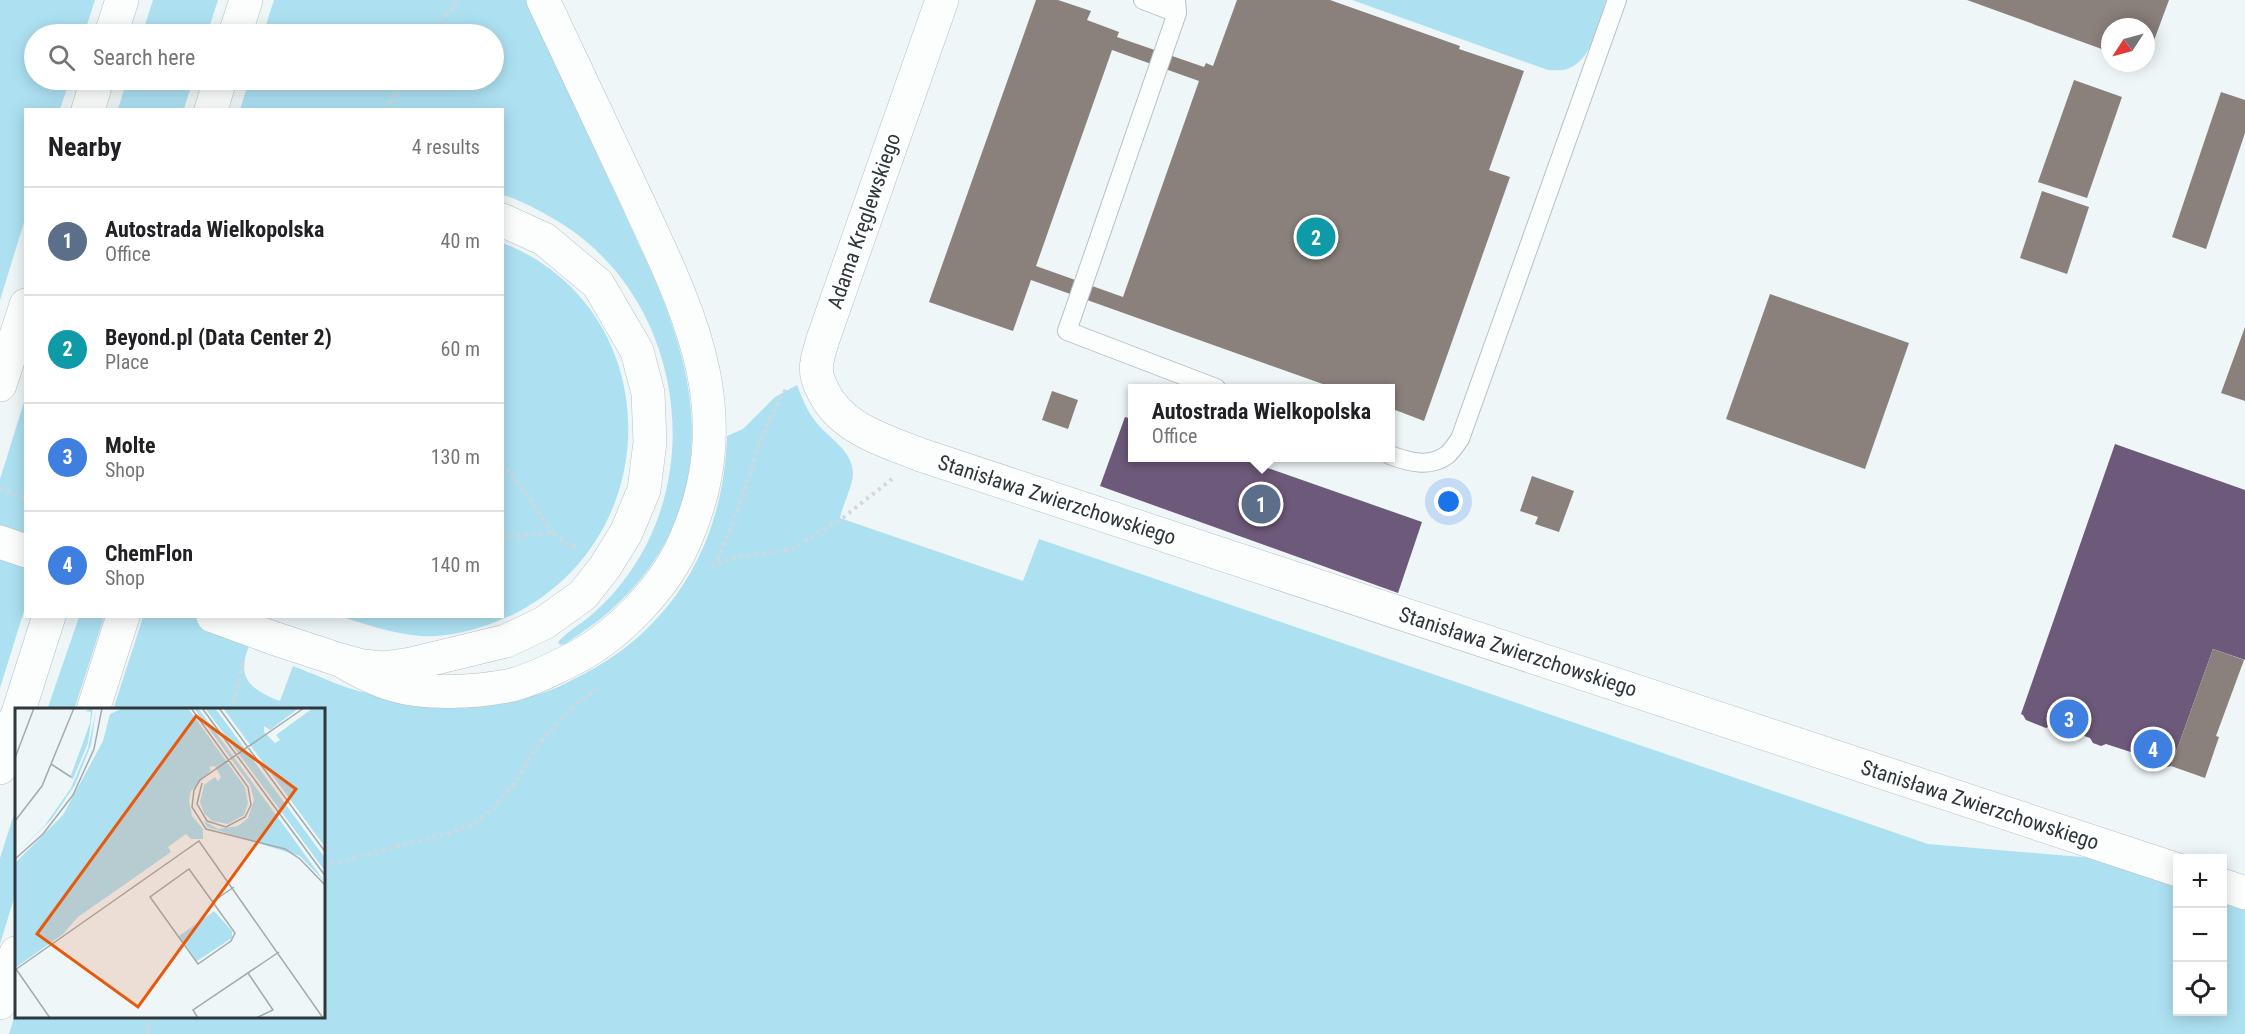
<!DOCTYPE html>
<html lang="en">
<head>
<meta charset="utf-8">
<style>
	:root { --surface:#fff; --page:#f2f2f2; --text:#202124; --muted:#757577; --line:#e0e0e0; --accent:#717a7e }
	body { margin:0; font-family:"Roboto Condensed",sans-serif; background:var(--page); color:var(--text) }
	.controls { position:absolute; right:18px; bottom:18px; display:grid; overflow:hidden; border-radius:0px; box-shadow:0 3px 15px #0003 }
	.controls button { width:54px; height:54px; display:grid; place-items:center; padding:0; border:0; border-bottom:2px solid var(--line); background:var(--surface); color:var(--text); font:30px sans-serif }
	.compass { position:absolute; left:2101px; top:18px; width:54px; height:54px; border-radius:50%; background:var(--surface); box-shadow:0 3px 15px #0003; rotate:234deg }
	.you { position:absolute; left:1449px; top:502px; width:21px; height:21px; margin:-15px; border:4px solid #fff; border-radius:50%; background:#1a73e8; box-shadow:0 0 0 9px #1a73e833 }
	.badge { display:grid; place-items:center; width:39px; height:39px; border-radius:50%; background:var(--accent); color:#fff; font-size:20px; font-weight:700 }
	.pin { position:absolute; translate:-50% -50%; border:3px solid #fff; box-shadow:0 2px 6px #0006 }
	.popup { position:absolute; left:1128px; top:384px; width:267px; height:78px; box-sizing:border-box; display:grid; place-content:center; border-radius:0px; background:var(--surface); filter:drop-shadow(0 2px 4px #0005); font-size:20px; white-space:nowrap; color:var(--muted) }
	.popup b { font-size:22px; color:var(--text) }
	.popup::after { content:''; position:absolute; left:50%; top:100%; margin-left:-12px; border:12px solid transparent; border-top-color:var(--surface) }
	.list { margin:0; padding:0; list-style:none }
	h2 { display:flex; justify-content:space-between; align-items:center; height:78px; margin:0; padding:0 24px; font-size:26px }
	h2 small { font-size:20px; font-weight:400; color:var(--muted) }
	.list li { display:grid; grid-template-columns:39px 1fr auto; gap:18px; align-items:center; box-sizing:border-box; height:108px; padding:0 24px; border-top:2px solid var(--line) }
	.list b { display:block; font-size:22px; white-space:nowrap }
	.list p { margin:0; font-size:20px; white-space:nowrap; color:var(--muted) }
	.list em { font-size:20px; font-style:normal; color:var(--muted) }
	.icon { flex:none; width:33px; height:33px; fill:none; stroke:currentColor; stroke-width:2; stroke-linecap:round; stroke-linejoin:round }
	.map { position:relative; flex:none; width:2245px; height:1034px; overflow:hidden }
	.search { position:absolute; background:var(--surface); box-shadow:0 3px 15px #0003; left:24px; top:24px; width:480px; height:66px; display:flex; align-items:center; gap:15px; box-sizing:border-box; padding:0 21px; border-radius:33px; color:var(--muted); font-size:22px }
	.panel { position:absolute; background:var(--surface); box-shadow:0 3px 15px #0003; left:24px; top:108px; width:480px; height:510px; border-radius:0px }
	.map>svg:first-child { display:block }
	.green { fill:#ade1f2 }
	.offices { fill:#6d597a }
	.industry { fill:#8a817c; fill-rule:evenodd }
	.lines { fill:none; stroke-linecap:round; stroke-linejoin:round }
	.lane-casing { stroke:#b7c0c2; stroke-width:20 }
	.street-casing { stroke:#b7c0c2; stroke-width:34 }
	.secondary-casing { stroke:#b7c0c2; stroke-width:34 }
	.path { stroke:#d4d7d8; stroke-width:4; stroke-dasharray:3 4.5; stroke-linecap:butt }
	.lane { stroke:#fcfefe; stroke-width:18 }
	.street { stroke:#fcfefe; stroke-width:33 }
	.secondary { stroke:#fcfefe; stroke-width:33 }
	.secondary-bridge-casing { stroke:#b7c0c2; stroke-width:34; stroke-linecap:butt }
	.secondary-bridge { stroke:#fcfefe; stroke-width:33 }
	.labels { text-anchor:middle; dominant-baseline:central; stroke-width:6; stroke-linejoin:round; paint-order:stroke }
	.street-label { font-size:21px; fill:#2e383c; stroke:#fff }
	.inset-road { fill:none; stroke:#a1aaad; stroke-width:1.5 }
	.view { fill:#e8590c; fill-opacity:0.15; stroke:#e8590c; stroke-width:3 }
	.inset-edge { fill:none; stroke:#2e383c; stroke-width:3 }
</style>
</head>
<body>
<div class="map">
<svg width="2245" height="1034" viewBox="0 0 2245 1034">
	<rect width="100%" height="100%" fill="#eef6f8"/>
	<!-- green -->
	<path class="green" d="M0,0H95L84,34H34V80H70L60,109L26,110L25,219L0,300Z
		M153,0H218L207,34H142Z
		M274,0H526C558,70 590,140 623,210C643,254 665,298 678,344C708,444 691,538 612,609C598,622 581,633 565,644L560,645L558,642C567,632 579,625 589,617C609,600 626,580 639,558C707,444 669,283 552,218C536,209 520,200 503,195L502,110H240L249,80H494V34H263Z
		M1352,0H1606C1598,23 1593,60 1567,69C1562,71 1554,70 1548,70Z
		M127,80H193L184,109H118Z
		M503,243C665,307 670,531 518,612C490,626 453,638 422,636C394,634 368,625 342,617L502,616Z
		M797,385C802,398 807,411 816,422C828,438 853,450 853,474C852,488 843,504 840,518L1023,581L1039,539L1928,844L2117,860L2177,881L2178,1012H2222L2223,896L2245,904V1034H9L16,1011V1018H324V710H113L143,617H260C245,659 226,681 280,701L293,666C320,676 350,692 379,695C407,698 437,696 466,696C485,697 506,700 525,697C544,695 564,684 580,676C675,628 724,540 727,436L743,429L775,397Z
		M25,399V608L0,688V479Z
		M79,617H104L74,710H47Z
		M16,808V892L0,944V858Z"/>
	<!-- offices -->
	<path class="offices" d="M1125,417L1132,419V458H1239L1422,522L1398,593L1100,486Z
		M2115,444L2245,490V660L2213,649L2171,766L2163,768L2143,761L2140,755L2106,744L2101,746L2093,743L2090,738L2052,725L2046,728L2026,720L2023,715L2021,714Z"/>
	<!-- industry -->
	<path class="industry" d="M1036,0H1058L1091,11L1087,20L1119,32L1117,37L1204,67L1206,63L1213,66L1237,0H1330L1460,46L1459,49L1524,71L1489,170L1510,177L1424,421L1390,408V388H1334L1031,280L1013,331L929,302ZM1112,50L1199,81L1123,297L1036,266Z
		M1967,0H2169L2146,62V27H2110V52Z
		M2074,80L2122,97L2087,198L2038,182Z
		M2221,92L2245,100V133L2206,249L2172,237Z
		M2042,191L2089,207L2067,274L2020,258Z
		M1770,294L1909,343L1865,469L1726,419Z
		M2245,327V401L2221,393Z
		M1052,391L1078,400L1068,429L1042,420Z
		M1532,476L1574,491L1559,532L1535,524L1538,517L1520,511Z
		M2213,649L2244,660L2216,736L2219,737L2205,778L2171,766Z"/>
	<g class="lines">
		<defs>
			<path id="lane" d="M1143,0L1177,13
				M1176,0L1177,13L1067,331L1216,388
				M1390,455C1408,462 1430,468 1447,455C1452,451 1456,444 1460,439L1617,0"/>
			<path id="street" d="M942,0L823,339C821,347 818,354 817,362C815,371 818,381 822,389C840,429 884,440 921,455L2178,870
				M2222,885L2245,893"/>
			<path id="secondary" d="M111,34L122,0
				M235,34L246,0
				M88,110L97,80
				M211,110L220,80
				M0,385L26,305
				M0,542L26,551
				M273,638L340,660L362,666L384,668L411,664L506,641L544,623L583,595L605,567L626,533L644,490L650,442L648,393L637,351L598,284L544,239L502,220
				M340,660C357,670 375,680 394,685C426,695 474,692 507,686C528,682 548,671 567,662C614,640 663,590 684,543C743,411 688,310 632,189C602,126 573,63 543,0
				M19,710L49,616
				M93,710L123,616
				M0,768L16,717
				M0,1003L16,953"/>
		</defs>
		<!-- lane casing -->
		<use href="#lane" class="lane-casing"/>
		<!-- street casing -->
		<use href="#street" class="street-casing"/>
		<!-- secondary casing -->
		<use href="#secondary" class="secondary-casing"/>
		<!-- path -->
		<path class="path" d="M432,34L458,0
			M387,110L404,80
			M502,464L526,493L552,533
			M0,489L26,498
			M502,537L552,533L569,545L579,547
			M717,559C746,506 753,440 786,389
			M711,565L737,557L790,550L840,520L892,479
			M232,710L243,663
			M324,866L449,833L475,823L495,807L518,778L535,749L568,712L596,688
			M147,1018L148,1034"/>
		<!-- lane -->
		<use href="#lane" class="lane"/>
		<!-- street -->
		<use href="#street" class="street"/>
		<!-- secondary -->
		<use href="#secondary" class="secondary"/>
		<defs>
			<path id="secondary-bridge" d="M213,616L273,638"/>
		</defs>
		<!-- secondary-bridge casing -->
		<use href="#secondary-bridge" class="secondary-bridge-casing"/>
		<!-- secondary-bridge -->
		<use href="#secondary-bridge" class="secondary-bridge"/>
	</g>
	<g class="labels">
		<!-- street labels -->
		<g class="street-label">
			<text transform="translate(864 221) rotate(-71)">Adama Kręglewskiego</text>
			<text transform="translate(1057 500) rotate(18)">Stanisława Zwierzchowskiego</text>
			<text transform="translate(1518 652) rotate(18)">Stanisława Zwierzchowskiego</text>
			<text transform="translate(1980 805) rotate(18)">Stanisława Zwierzchowskiego</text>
		</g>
	</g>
	<!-- overview -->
	<g transform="translate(15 708)">
		<rect width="310" height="310" fill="#eef6f8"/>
		<path d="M78,0L73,35L58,71L55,70L75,15L76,4L70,3ZM108,0H173L230,79L233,95L229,107L213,116L197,113L189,105L185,94L189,77L200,69L203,73L206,69L200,58L194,59L196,62L176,83L174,92L177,108L188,121V131H176L171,126L153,139L156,144L63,209L48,226L0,260V155L48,107L88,33L95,6ZM179,0H183L310,174L285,148L192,119L189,113L203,121L223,118L233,110L239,92L235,77ZM190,0H200L310,150V163ZM208,0H284L255,22L249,18V24L260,35L265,32L261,27L298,0H310V139ZM81,2L76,37L60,77L36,112L0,147L30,117L56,80L73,40ZM199,203L217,223V230L182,253L164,228Z" fill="#ade1f2"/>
		<path class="inset-road" d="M176,0L233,79L236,97L230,109L211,119L192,113L182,96L187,75M187,0L311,169M204,0L311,145M289,0L185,72L179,82L177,99L191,121L270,141L285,151L311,178M0,50L19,0M36,56L56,69M0,113L27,78L59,0M0,151L28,126L58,87L79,41L87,0M174,161L220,225L216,233L183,256L135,189ZM197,194L219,179M1,261L35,310M0,262L184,133L308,310M233,265L258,302L241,310M183,310L178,302L264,244"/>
		<path class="view" d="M181,8L281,81L123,299L22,226Z"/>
		<rect width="310" height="310" class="inset-edge"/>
	</g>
</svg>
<div class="controls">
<button>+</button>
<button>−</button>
<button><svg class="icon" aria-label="locate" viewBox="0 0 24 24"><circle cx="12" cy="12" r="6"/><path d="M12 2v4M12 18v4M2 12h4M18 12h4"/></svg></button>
</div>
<svg class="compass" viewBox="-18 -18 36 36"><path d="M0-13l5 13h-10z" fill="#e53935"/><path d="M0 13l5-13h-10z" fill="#757577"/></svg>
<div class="you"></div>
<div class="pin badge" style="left:1261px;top:504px;background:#5c6f8a">1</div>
<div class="popup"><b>Autostrada Wielkopolska</b>Office</div>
<div class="pin badge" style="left:1316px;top:237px;background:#0f9aa8">2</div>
<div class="pin badge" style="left:2069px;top:719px;background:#3f7fe0">3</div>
<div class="pin badge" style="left:2153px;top:749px;background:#3f7fe0">4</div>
<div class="search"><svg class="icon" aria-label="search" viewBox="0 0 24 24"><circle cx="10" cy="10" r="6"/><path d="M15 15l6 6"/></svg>Search here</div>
<section class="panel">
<h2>Nearby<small>4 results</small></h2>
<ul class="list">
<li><span class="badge" style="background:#5c6f8a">1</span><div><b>Autostrada Wielkopolska</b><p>Office</p></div><em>40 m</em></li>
<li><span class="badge" style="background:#0f9aa8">2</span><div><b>Beyond.pl (Data Center 2)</b><p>Place</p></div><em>60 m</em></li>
<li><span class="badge" style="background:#3f7fe0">3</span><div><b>Molte</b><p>Shop</p></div><em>130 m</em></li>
<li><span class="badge" style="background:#3f7fe0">4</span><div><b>ChemFlon</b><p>Shop</p></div><em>140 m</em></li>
</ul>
</section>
</div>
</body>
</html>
